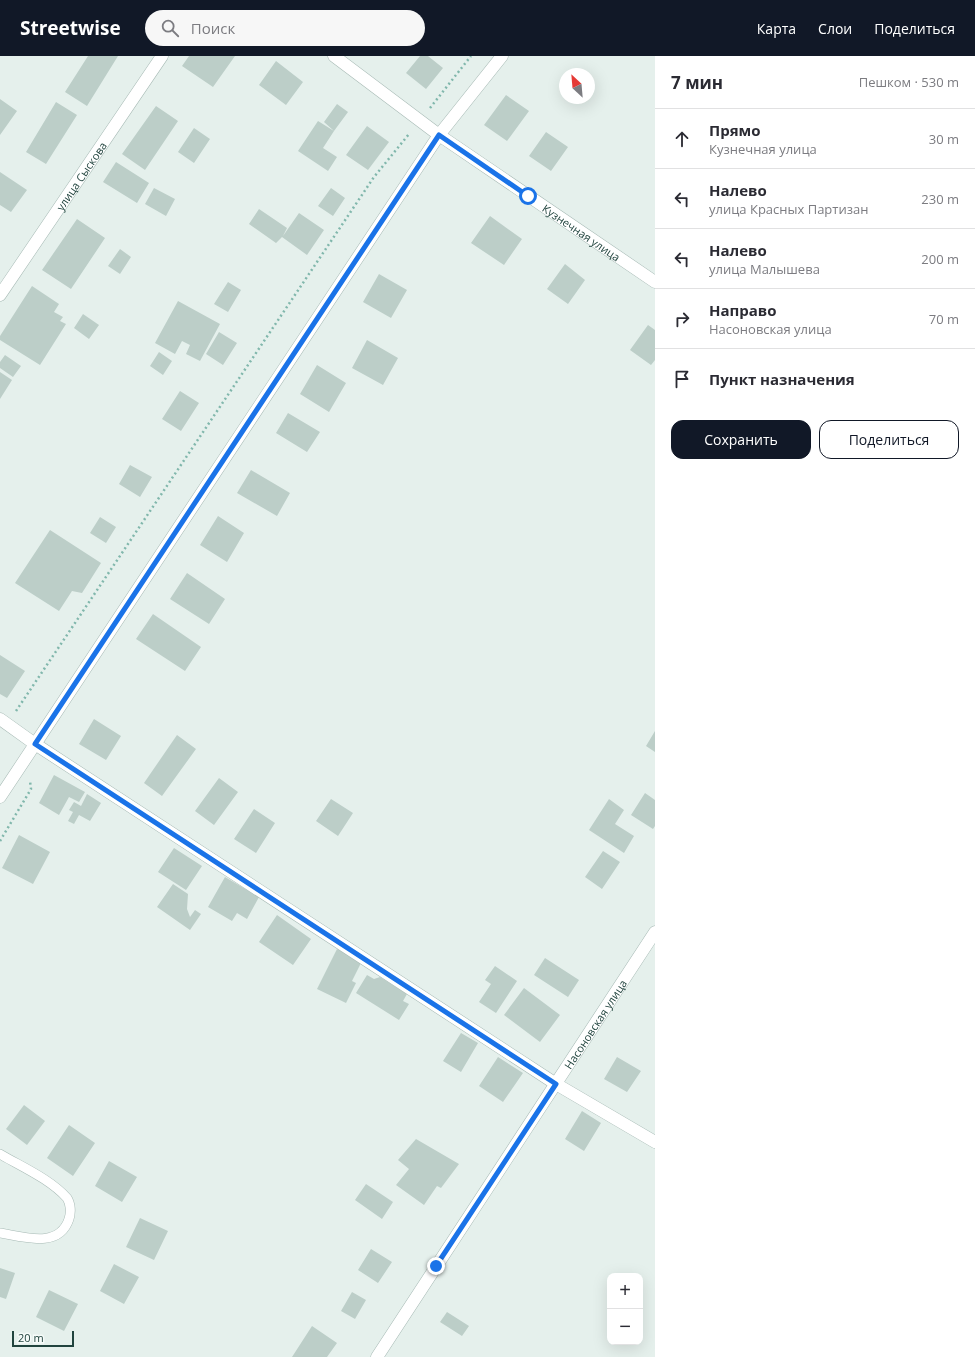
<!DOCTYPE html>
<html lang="ru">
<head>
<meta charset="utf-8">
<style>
	:root { --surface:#fff; --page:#f7f7f7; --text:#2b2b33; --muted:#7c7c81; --line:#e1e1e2; --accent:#111827 }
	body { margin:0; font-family:"Open Sans",sans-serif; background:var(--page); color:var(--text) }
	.controls { position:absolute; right:12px; bottom:12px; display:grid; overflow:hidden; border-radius:8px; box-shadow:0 4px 16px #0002 }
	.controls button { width:36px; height:36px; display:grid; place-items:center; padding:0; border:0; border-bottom:1px solid var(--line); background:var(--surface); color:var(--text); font:20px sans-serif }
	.compass { position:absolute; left:559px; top:12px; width:36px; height:36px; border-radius:50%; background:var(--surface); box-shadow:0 4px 16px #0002; rotate:334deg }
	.scale { position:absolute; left:12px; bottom:10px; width:62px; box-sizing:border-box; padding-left:4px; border:2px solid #21443e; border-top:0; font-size:11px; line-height:14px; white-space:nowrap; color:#21443e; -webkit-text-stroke:3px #f6fbf9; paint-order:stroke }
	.stop { position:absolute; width:12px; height:12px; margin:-9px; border:3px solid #1a73e8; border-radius:50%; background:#fff }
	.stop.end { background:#1a73e8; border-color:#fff; box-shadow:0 1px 4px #0008 }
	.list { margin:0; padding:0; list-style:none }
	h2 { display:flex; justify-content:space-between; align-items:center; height:52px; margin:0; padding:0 16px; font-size:17px }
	h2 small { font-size:13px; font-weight:400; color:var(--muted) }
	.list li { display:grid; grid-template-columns:26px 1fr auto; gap:12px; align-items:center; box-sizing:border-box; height:60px; padding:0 16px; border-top:1px solid var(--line) }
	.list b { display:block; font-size:15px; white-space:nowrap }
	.list p { margin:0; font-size:13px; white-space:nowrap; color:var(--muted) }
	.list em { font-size:13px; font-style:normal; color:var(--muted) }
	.actions { display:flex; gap:8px; padding:12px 16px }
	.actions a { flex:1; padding:9px 0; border:1px solid var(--accent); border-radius:12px; text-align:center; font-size:14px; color:var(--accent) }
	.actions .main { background:var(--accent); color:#fff }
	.icon { flex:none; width:22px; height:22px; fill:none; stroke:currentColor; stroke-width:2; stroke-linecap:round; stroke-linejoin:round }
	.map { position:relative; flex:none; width:655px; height:1301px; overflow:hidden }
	header { display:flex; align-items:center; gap:24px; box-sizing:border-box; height:56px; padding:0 20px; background:var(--accent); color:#fff }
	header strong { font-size:19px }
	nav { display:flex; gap:22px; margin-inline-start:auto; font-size:14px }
	.search { width:280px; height:36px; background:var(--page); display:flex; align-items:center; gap:10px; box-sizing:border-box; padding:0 14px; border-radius:22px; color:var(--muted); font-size:15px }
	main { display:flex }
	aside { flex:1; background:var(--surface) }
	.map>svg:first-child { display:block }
	.building { fill:#bccec8 }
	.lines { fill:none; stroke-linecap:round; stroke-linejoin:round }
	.service-casing { stroke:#a6b9b4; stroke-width:10 }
	.minor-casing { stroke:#a6b9b4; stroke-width:13 }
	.path { stroke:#81b7ac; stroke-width:2.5; stroke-dasharray:2 3; stroke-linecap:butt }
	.service { stroke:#fff; stroke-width:9 }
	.minor { stroke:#fff; stroke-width:12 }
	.route { stroke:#1a73e8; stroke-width:5 }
	.labels { text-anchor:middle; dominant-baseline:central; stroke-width:3; stroke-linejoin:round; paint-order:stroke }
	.street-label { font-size:11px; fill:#21443e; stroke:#f6fbf9 }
</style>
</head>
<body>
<header>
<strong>Streetwise</strong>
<div class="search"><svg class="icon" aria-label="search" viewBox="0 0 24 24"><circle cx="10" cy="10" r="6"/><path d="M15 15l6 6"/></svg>Поиск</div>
<nav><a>Карта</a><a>Слои</a><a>Поделиться</a></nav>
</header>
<main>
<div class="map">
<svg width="655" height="1301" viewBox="0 0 655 1301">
	<rect width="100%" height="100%" fill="#e5f0ec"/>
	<!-- building -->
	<path class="building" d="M88,0H118L87,50L65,36Z
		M189,0H235L213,31L182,10Z
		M420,0H428L443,12L426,33L406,17Z
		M276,5L303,26L286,49L259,29Z
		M506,39L529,55L507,85L484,69Z
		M0,43L17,55L0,79Z
		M56,46L77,59L46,108L26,96Z
		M337,48L348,56L334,75L324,66Z
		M156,50L178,65L145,114L122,98Z
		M318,65L334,75L323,92L337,101L328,115L298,95Z
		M367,70L389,86L368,114L346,99Z
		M194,72L210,83L194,107L178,96Z
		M546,76L568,91L551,115L529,100Z
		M116,106L149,127L137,147L103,126Z
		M0,116L27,134L11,156L0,149Z
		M154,132L175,143L166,160L145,148Z
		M331,132L345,142L333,160L318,150Z
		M259,153L287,172L283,180L299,157L324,174L307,199L282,181L276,187L249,168Z
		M490,160L522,183L504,209L471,187Z
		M77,163L105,182L71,233L42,214Z
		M120,193L131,201L120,218L108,210Z
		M565,208L585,224L568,248L547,233Z
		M379,218L407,234L391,262L363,246Z
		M228,226L241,234L228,256L214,248Z
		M32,230L59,248L54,256L63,261L60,265L66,268L40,309L0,284V280Z
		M178,245L220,268L200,305L186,298L190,289L182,285L175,298L155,287Z
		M83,258L99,269L89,283L74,272Z
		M648,269L655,274V304L651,309L630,294Z
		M219,276L237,287L223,309L206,298Z
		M367,284L398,302L383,329L352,312Z
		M159,296L172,305L163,319L150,310Z
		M5,299L21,310L13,321L0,312V306Z
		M317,309L346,327L329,356L300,338Z
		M0,316L12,324L0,343Z
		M180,335L199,347L181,375L162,363Z
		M288,357L320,376L307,396L276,377Z
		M130,409L152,421L140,441L119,428Z
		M251,414L290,437L277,460L237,437Z
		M218,460L244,477L227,506L200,489Z
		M100,461L116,471L106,487L90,477Z
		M50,474L101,507L82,537L72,535L59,555L15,527Z
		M187,517L225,543L209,568L170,543Z
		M153,558L201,591L185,615L136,583Z
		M0,599L25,615L7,642L0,638Z
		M94,663L121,680L106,704L79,688Z
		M655,675V696L646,690Z
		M177,679L196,693L162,740L144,727Z
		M54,719L85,736L79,746L69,741L59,759L39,747Z
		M219,722L238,736L214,769L195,755Z
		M645,737L655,744V770L653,773L631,759Z
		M87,738L101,747L90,765L79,759L74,768L68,765L73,756L69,754L74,746L81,750Z
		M331,743L353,757L338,780L316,765Z
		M609,743L624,754L615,768L634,780L624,797L589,774Z
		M254,753L275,767L256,797L234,783Z
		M19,779L50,796L33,828L2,812Z
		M174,792L202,810L186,834L158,816Z
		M603,795L620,806L602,833L585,821Z
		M225,821L259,841L247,863L237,857L232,865L208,851Z
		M173,828L188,838L187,853L190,861L195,854L201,858L190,874L157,851Z
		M277,859L311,883L293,909L259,886Z
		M337,893L362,905L352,925L356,927L346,947L317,933Z
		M545,902L579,924L568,941L534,919Z
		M495,910L517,925L496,957L479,946L491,928L485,924Z
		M367,919L374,923L380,921L407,938L403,945L409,948L399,964L356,937Z
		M524,932L560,959L540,986L504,959Z
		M461,977L478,987L461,1016L443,1005Z
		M498,1001L523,1017L503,1046L479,1030Z
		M617,1001L641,1015L627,1036L604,1023Z
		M24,1049L45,1065L27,1089L6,1073Z
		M582,1055L601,1067L584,1095L565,1083Z
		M69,1069L95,1087L73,1120L47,1102Z
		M416,1083L459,1108L441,1132L437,1130L424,1149L396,1129L409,1113L398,1104Z
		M109,1105L137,1121L122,1146L95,1130Z
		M366,1128L393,1146L382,1163L355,1144Z
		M140,1162L168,1175L154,1204L126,1191Z
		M371,1193L392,1206L378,1227L358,1214Z
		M114,1208L139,1221L124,1248L100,1235Z
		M0,1212L15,1217L6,1243L0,1241Z
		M49,1234L78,1248L64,1275L36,1261Z
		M352,1236L366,1244L355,1263L341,1255Z
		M447,1256L469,1270L462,1280L440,1266Z
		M312,1270L337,1287L327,1301H292Z"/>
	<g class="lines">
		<defs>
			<path id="service" d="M0,1098C22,1111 50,1123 67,1142C71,1148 71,1157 69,1163C59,1193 24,1181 0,1177"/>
			<g id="minor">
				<path id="s1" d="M334,0L439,79L655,226"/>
				<path id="s2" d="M0,239L162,0"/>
				<path d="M0,663L35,688L556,1028L655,1086"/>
				<path d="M0,741L439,79L502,0"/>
				<path id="s3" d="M377,1301L655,876"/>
			</g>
		</defs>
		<!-- service casing -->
		<use href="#service" class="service-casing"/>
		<!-- minor casing -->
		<use href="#minor" class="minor-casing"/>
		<!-- path -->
		<path class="path" d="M430,52L471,0
			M16,655L374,121L409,78
			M0,785L31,733L30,725"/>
		<!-- service -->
		<use href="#service" class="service"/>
		<!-- minor -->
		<use href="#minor" class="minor"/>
	</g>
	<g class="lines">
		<!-- route -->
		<path class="route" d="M436,1210L556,1028L35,688L439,79L528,140"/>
	</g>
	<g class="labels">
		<!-- street labels -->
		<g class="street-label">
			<text stroke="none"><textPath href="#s2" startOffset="144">улица Сыскова</textPath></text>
			<text stroke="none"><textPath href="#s1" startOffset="304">Кузнечная улица</textPath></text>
			<text stroke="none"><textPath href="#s3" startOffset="398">Насоновская улица</textPath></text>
		</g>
	</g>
</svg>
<div class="controls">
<button>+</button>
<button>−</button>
</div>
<svg class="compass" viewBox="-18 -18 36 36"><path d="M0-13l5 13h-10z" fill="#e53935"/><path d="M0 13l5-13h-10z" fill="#7c7c81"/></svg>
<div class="scale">20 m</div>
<div class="stop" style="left:528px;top:140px"></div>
<div class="stop end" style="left:436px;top:1210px"></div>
</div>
<aside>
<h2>7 мин<small>Пешком · 530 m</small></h2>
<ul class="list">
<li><svg class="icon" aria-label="ahead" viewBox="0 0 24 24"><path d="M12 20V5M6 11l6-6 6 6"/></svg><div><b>Прямо</b><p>Кузнечная улица</p></div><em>30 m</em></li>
<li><svg class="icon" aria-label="left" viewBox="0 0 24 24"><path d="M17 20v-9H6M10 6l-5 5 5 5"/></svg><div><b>Налево</b><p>улица Красных Партизан</p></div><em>230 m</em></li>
<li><svg class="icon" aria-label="left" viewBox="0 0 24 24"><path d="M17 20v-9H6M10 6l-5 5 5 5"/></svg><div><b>Налево</b><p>улица Малышева</p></div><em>200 m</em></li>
<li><svg class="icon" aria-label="right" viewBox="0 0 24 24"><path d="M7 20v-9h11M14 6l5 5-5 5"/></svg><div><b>Направо</b><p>Насоновская улица</p></div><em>70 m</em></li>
<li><svg class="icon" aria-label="arrive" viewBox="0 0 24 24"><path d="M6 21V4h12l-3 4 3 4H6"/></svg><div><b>Пункт назначения</b></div></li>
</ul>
<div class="actions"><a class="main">Сохранить</a><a>Поделиться</a></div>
</aside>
</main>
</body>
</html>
